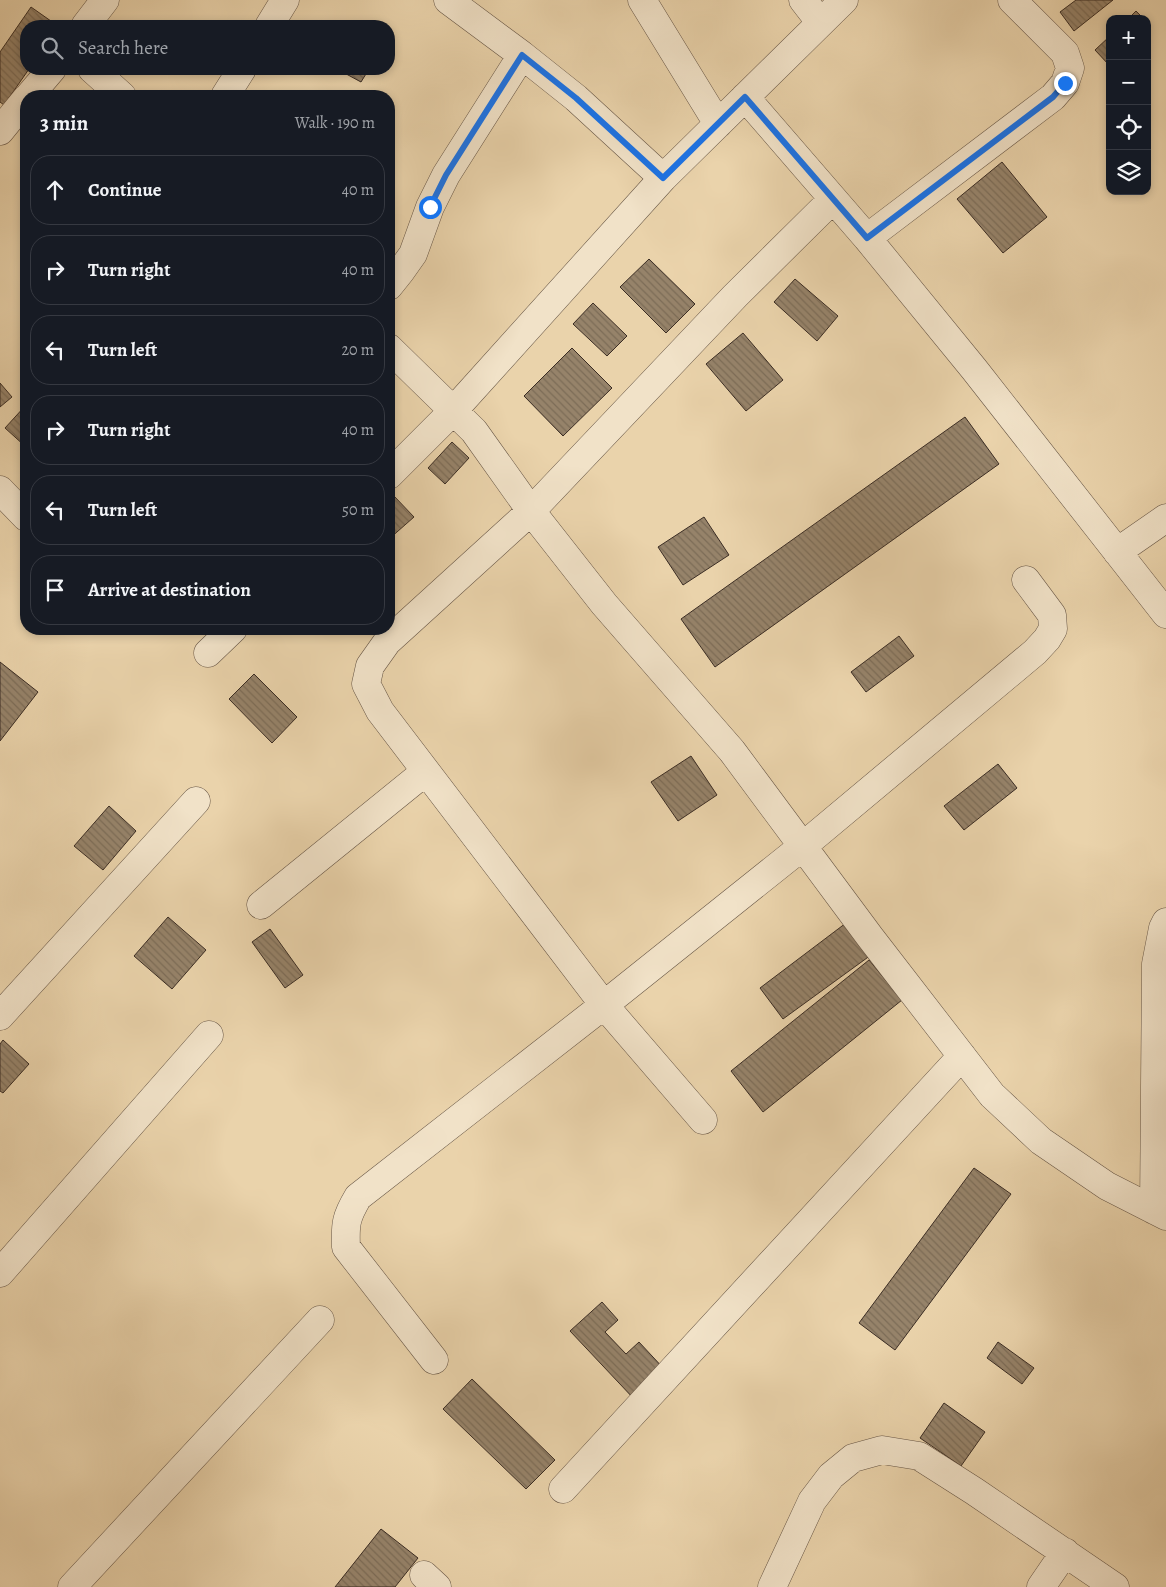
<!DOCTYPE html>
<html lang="en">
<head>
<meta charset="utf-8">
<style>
	:root { --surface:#171b24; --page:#242831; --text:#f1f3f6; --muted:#9ea1a6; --line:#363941 }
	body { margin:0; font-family:Alegreya,serif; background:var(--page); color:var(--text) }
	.controls { position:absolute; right:15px; top:15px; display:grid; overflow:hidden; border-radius:10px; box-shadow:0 2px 8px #0003 }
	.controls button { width:45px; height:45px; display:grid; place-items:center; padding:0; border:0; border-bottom:1px solid var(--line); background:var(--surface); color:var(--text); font:25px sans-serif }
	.stop { position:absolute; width:15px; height:15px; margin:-11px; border:4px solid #1a73e8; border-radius:50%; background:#fff }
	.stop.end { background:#1a73e8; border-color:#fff; box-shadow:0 1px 5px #0008 }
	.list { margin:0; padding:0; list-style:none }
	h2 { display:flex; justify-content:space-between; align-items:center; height:65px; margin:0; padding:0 20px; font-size:21px }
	h2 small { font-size:16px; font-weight:400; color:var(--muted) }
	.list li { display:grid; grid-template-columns:32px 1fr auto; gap:15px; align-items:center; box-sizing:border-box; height:70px; margin:0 10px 10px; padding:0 10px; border:1px solid var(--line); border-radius:20px }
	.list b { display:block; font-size:19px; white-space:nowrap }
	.list em { font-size:16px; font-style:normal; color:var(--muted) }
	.icon { flex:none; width:28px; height:28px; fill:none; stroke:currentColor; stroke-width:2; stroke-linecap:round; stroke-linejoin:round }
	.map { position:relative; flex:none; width:1166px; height:1587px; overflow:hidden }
	.search { position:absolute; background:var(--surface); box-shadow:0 2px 8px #0003; left:20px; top:20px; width:375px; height:55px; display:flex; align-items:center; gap:12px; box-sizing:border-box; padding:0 18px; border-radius:20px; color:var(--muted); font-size:19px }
	.panel { position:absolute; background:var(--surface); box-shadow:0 2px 8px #0003; left:20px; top:90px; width:375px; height:545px; border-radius:20px }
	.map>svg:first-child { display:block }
	.building { fill:url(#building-back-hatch); stroke:#3b2d24 }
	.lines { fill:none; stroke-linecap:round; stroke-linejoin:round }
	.minor-casing { stroke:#675646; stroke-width:29 }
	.minor { stroke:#f1e2c8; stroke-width:28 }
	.route { stroke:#1a73e8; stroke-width:6 }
</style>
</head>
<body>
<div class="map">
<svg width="1166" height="1587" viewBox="0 0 1166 1587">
	<defs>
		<pattern id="building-back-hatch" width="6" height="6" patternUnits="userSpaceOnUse" patternTransform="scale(1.25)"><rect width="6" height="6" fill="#96836a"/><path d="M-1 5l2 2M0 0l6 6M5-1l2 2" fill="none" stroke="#7c6c57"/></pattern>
	</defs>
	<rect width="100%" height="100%" fill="#ead3ab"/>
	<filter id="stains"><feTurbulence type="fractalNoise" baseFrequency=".004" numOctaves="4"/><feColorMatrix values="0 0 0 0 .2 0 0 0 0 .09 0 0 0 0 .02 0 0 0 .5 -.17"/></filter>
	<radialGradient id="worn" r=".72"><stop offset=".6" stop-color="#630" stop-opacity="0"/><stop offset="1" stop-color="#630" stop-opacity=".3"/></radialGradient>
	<!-- building -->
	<path class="building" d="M1076,0H1113L1074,31L1060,12Z
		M31,7L58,26H26V69H29L4,105L0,102V52Z
		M1136,11L1144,19H1128Z
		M1110,36V64L1109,65L1095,50Z
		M337,69H369L361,82Z
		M1002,162L1047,217L1003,253L957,199Z
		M649,259L695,304L666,333L620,287Z
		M795,279L838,316L817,341L774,302Z
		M593,303L627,336L607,356L573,324Z
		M743,333L783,380L746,411L706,364Z
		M572,348L612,388L563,436L524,396Z
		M0,383L12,397L0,407Z
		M26,405V447L5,428Z
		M965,417L999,464L715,667L681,619Z
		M452,442L469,458L445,484L428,468Z
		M394,496L414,517L389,539V501Z
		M704,517L729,555L683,585L658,547Z
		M899,636L914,656L866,692L851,672Z
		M0,662L38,692L0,741Z
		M254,674L297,717L272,743L229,699Z
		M691,756L717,795L678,821L651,782Z
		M998,764L1017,788L964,830L944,806Z
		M109,806L136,831L103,870L74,846Z
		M168,917L206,950L172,989L134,956Z
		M846,923L871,955L783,1019L760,988Z
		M270,929L303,975L285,988L252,942Z
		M869,960L902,1000L763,1112L731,1071Z
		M3,1040L29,1064L3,1093L0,1091V1044Z
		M974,1168L1011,1194L895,1350L859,1323Z
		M602,1302L618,1320L605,1332L626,1354L639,1342L666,1371L635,1400L570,1331Z
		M998,1342L1034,1368L1022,1384L987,1358Z
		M472,1379L555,1460L526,1489L443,1409Z
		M944,1403L985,1432L961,1466L920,1438Z
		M381,1529L418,1558L395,1587H335Z"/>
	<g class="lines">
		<defs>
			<path id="minor" d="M448,0L522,55L576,98L663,178
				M642,0L718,124
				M803,0L820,22
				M85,26L105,0
				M269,26L285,0
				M92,69L122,96
				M29,96L52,69
				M225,96L242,69
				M745,97L867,238L974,369L1166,614
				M0,131L26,99
				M867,238L1053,97L1065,83L1070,68L1065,53L1012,0
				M389,286L401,271L413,254L430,207L446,175L522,55
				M389,348L474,431L531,511L604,604L732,751L870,937L992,1095L1041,1141L1107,1186L1166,1216
				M389,475L453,411L663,178L844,0
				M0,490L26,517
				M1117,552L1166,518
				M208,653L233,629
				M261,905L425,772
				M0,1016L196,801
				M703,1120L604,1005L380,711L366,684L370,666L387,642L531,511L735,296L833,199
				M1154,1210L1156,964L1163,928L1166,922
				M0,1273L209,1035
				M434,1360L346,1247C345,1224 346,1217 358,1197L604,1005L803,846L1035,652L1047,639L1053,629L1052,615L1026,580
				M563,1489L962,1056
				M424,1575L437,1587
				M72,1587L320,1320
				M772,1587L812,1501L831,1476L853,1458L882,1450L919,1456L974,1491L1115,1587
				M1041,1587L1065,1552"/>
		</defs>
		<!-- minor casing -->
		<use href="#minor" class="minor-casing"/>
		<!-- minor -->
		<use href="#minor" class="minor"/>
	</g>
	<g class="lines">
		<!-- route -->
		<path class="route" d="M430,207L446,175L522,55L576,98L663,178L745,97L867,238L1053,97L1065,83"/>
	</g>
	<rect width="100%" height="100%" filter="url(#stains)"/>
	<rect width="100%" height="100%" fill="url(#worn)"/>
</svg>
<div class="controls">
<button>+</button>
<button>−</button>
<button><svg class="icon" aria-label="locate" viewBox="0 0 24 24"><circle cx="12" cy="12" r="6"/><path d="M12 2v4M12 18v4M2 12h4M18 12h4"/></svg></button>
<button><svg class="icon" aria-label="layers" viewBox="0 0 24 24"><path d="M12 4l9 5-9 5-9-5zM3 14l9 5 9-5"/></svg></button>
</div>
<div class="stop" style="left:430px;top:207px"></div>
<div class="stop end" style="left:1065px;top:83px"></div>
<div class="search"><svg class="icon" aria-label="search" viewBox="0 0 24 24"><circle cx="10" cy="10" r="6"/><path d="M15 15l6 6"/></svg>Search here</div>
<section class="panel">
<h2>3 min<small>Walk · 190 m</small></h2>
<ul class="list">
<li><svg class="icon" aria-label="ahead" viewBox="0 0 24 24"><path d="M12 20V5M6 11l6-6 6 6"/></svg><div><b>Continue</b></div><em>40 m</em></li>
<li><svg class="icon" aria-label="right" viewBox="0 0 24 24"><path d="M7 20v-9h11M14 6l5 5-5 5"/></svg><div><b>Turn right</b></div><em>40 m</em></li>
<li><svg class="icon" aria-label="left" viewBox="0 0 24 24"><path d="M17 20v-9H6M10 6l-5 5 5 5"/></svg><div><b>Turn left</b></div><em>20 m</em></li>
<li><svg class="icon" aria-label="right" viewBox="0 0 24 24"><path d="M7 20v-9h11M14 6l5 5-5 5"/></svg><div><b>Turn right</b></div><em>40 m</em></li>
<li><svg class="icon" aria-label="left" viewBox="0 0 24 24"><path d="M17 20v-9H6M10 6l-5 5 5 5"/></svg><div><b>Turn left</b></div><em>50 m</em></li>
<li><svg class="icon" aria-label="arrive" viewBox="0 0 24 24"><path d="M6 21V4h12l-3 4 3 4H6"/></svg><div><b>Arrive at destination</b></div></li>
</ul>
</section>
</div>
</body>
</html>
